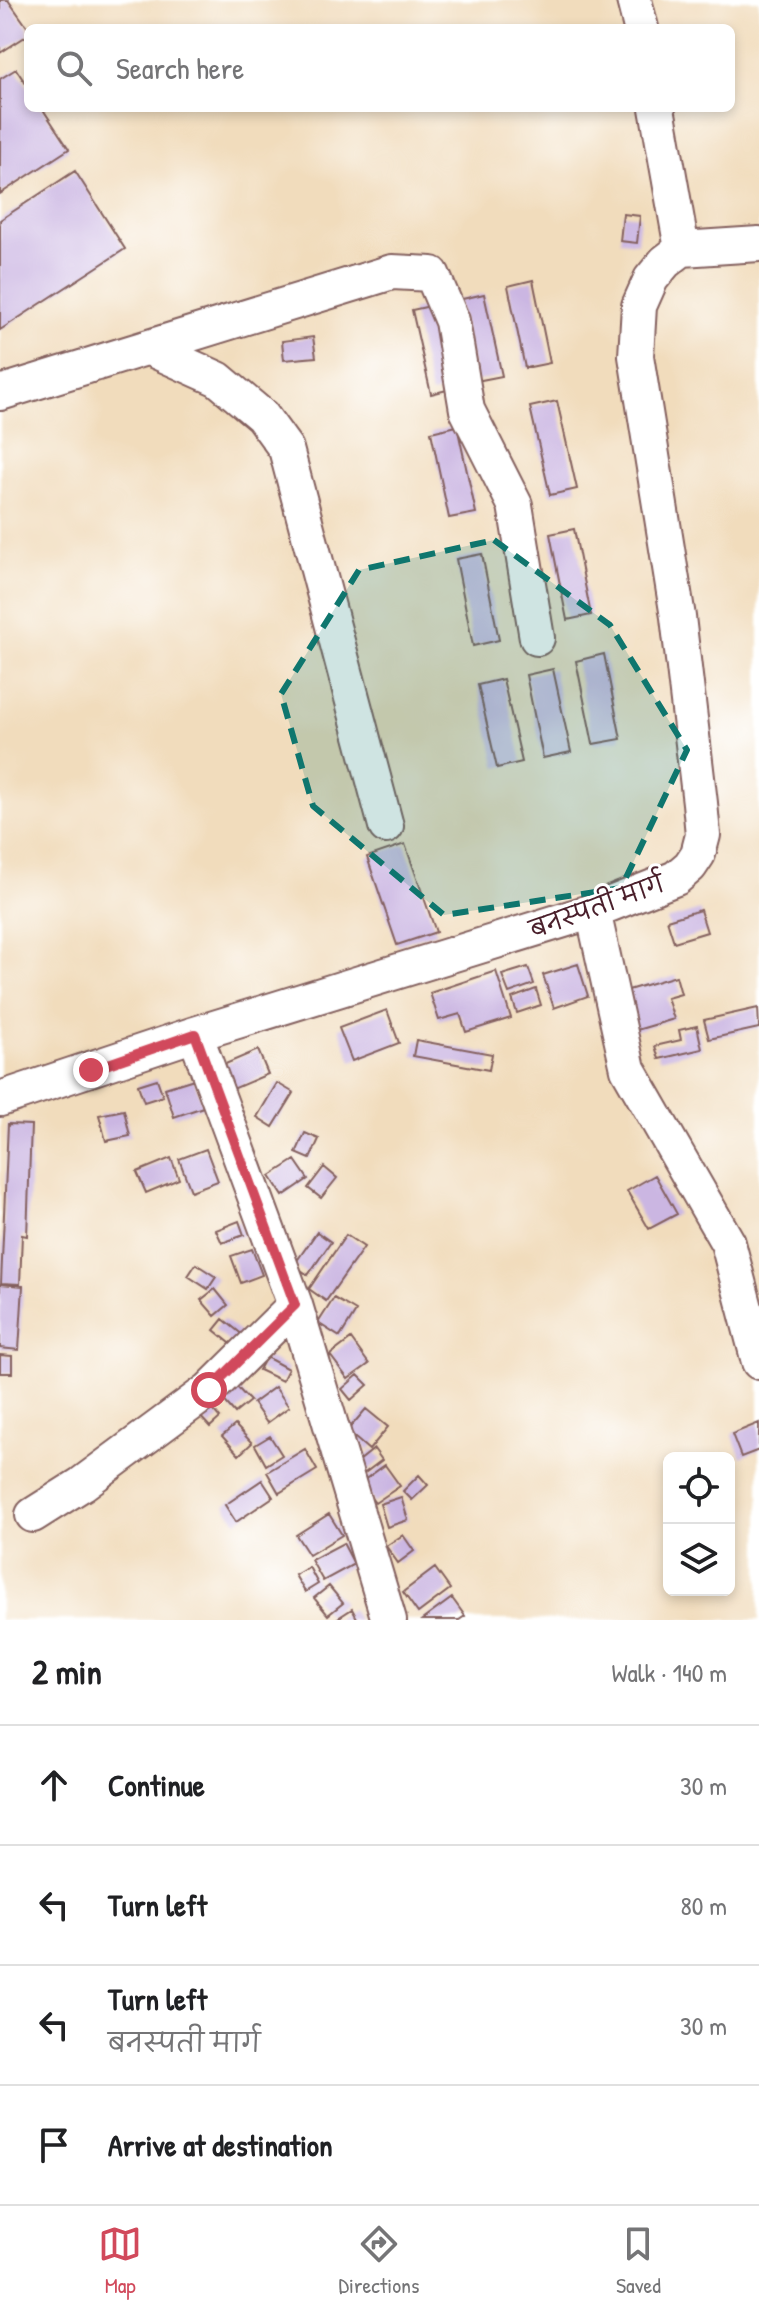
<!DOCTYPE html>
<html lang="en">
<head>
<meta charset="utf-8">
<style>
	:root { --surface:#fff; --page:#f6f6f6; --text:#202124; --muted:#757577; --line:#e0e0e0; --accent:#d1495b }
	body { margin:0; font-family:"Patrick Hand","Playpen Sans Deva",sans-serif; background:var(--page); color:var(--text) }
	.controls { position:absolute; right:24px; bottom:24px; display:grid; overflow:hidden; border-radius:12px; box-shadow:0 4px 12px #0003 }
	.controls button { width:72px; height:72px; display:grid; place-items:center; padding:0; border:0; border-bottom:2px solid var(--line); background:var(--surface); color:var(--text); font:40px sans-serif }
	.stop { position:absolute; width:24px; height:24px; margin:-18px; border:6px solid #d1495b; border-radius:50%; background:#fff }
	.stop.end { background:#d1495b; border-color:#fff; box-shadow:0 2px 8px #0008 }
	.list { margin:0; padding:0; list-style:none }
	h2 { display:flex; justify-content:space-between; align-items:center; height:104px; margin:0; padding:0 32px; font-size:34px }
	h2 small { font-size:26px; font-weight:400; color:var(--muted) }
	.list li { display:grid; grid-template-columns:52px 1fr auto; gap:24px; align-items:center; box-sizing:border-box; height:120px; padding:0 32px; border-top:2px solid var(--line) }
	.list b { display:block; font-size:30px; white-space:nowrap }
	.list p { margin:0; font-size:26px; white-space:nowrap; color:var(--muted) }
	.list em { font-size:26px; font-style:normal; color:var(--muted) }
	.icon { flex:none; width:44px; height:44px; fill:none; stroke:currentColor; stroke-width:2; stroke-linecap:round; stroke-linejoin:round }
	.map { position:relative; flex:none; width:759px; height:1620px; overflow:hidden }
	.search { position:absolute; background:var(--surface); box-shadow:0 4px 12px #0003; left:24px; right:24px; top:24px; height:88px; display:flex; align-items:center; gap:20px; box-sizing:border-box; padding:0 28px; border-radius:12px; color:var(--muted); font-size:30px }
	.sheet { height:584px; background:var(--surface) }
	nav { display:flex; justify-content:space-around; align-items:center; box-sizing:border-box; height:112px; border-top:2px solid var(--line); background:var(--surface); font-size:22px; color:var(--muted) }
	nav a { display:grid; justify-items:center; gap:4px }
	nav .on { color:var(--accent) }
	.map>svg:first-child { display:block }
	.building { fill:#cbb6e2 }
	.lines { fill:none; stroke-linecap:round; stroke-linejoin:round }
	.minor-casing { stroke:#84615e; stroke-width:38 }
	.minor { stroke:#fff; stroke-width:34 }
	.route { stroke:#d1495b; stroke-width:10 }
	.marked { fill:#0f766e; fill-opacity:0.2; stroke:#0f766e; stroke-width:6; stroke-dasharray:16 10; stroke-linejoin:round }
	.labels { text-anchor:middle; dominant-baseline:central; stroke-width:6; stroke-linejoin:round; paint-order:stroke }
	.street-label { font-size:24px; fill:#4a1f2b; stroke:#fff }
</style>
</head>
<body>
<div class="map">
<svg width="759" height="1620" viewBox="0 0 759 1620">
	<rect width="100%" height="100%" fill="#fff"/>
	<filter id="ink" filterUnits="userSpaceOnUse"><feTurbulence type="fractalNoise" baseFrequency=".0125" numOctaves="2"/><feDisplacementMap in="SourceGraphic" scale="16" xChannelSelector="R" yChannelSelector="G"/><feConvolveMatrix kernelMatrix="1 2 1 2 8 2 1 2 1" color-interpolation-filters="sRGB"/></filter>
	<filter id="wash" filterUnits="userSpaceOnUse"><feTurbulence type="fractalNoise" baseFrequency=".006" numOctaves="4" result="noise"/><feDisplacementMap in="SourceGraphic" scale="32" xChannelSelector="R" yChannelSelector="G"/><feGaussianBlur stdDeviation="1.8" result="paint"/><feColorMatrix in="noise" values="0 0 0 0 0 0 0 0 0 0 0 0 0 0 0 0 0 1.4 0 .05"/><feComposite in="paint" operator="in"/></filter>
	<g filter="url(#wash)">
		<rect width="100%" height="100%" fill="#f1dcbc"/>
		<g id="blocks">
			<!-- building -->
			<path class="building" d="M0,0H8L28,28V35L0,53Z
				M16,69L28,87V108H42L69,149L0,194V79Z
				M75,171L125,249L0,330V220Z
				M623,214L640,216L637,243L620,241Z
				M533,280L550,363L525,368L508,286Z
				M484,294L502,376L476,381L458,300Z
				M435,305L455,388L431,394L412,310Z
				M313,337L316,357L284,360L282,341Z
				M557,401L577,489L550,495L530,407Z
				M457,426L476,513L449,518L431,432Z
				M574,529L591,615L567,620L550,534Z
				M482,554L499,640L473,646L456,559Z
				M604,654L621,739L593,744L576,661Z
				M553,669L571,752L543,758L526,675Z
				M503,679L522,762L497,768L478,685Z
				M405,844L436,932L397,945L367,857Z
				M700,910L707,932L674,942L667,920Z
				M578,964L588,996L554,1008L543,975Z
				M528,967L534,984L509,993L502,975Z
				M496,971L511,1018L466,1032L460,1014L439,1020L430,993Z
				M676,976L681,994L667,998L674,1019L630,1032L618,993Z
				M536,989L541,1005L517,1013L512,998Z
				M758,1008L759,1028L709,1039L704,1020Z
				M387,1010L399,1043L352,1061L339,1028Z
				M697,1026L702,1049L659,1059L655,1046L681,1040L679,1030Z
				M416,1040L492,1054L489,1070L413,1056Z
				M258,1050L268,1074L233,1089L223,1065Z
				M157,1079L163,1096L144,1102L138,1085Z
				M194,1079L203,1107L174,1117L165,1088Z
				M277,1083L294,1093L273,1127L257,1117Z
				M124,1110L130,1136L106,1141L99,1115Z
				M8,1124L31,1125L27,1236L22,1235L20,1284L1,1283Z
				M305,1133L319,1139L310,1159L296,1153Z
				M206,1149L218,1181L191,1191L179,1159Z
				M171,1158L179,1179L146,1193L137,1172Z
				M295,1160L308,1179L283,1196L270,1176Z
				M324,1167L337,1178L321,1198L308,1188Z
				M655,1175L677,1214L649,1229L627,1191Z
				M239,1221L244,1235L222,1243L216,1230Z
				M317,1232L331,1242L308,1275L294,1265Z
				M346,1235L364,1247L326,1301L309,1289Z
				M252,1249L262,1275L241,1283L231,1256Z
				M196,1264L216,1277L208,1289L188,1276Z
				M0,1284L23,1286L19,1350L0,1348Z
				M215,1289L228,1305L215,1316L201,1300Z
				M334,1298L356,1311L340,1337L318,1323Z
				M223,1319L244,1336L235,1347L214,1330Z
				M351,1339L369,1364L348,1379L330,1355Z
				M0,1355L12,1356V1373H0Z
				M266,1357L288,1369L282,1381L259,1370Z
				M358,1375L368,1385L351,1400L342,1389Z
				M235,1385L250,1401L235,1413L221,1397Z
				M275,1387L289,1407L267,1423L253,1403Z
				M209,1405L220,1418L210,1427L198,1414Z
				M366,1409L388,1427L369,1450L347,1431Z
				M759,1423V1450L741,1457L732,1434Z
				M235,1425L252,1443L239,1455L222,1436Z
				M270,1436L282,1455L266,1465L255,1445Z
				M305,1449L317,1470L279,1493L267,1472Z
				M374,1449L382,1460L362,1475L354,1465Z
				M385,1465L400,1486L375,1503L360,1483Z
				M419,1475L428,1485L412,1500L403,1491Z
				M262,1480L273,1497L236,1522L225,1505Z
				M401,1497L408,1520L387,1527L380,1504Z
				M329,1514L342,1535L309,1555L296,1535Z
				M403,1535L414,1551L398,1563L386,1546Z
				M343,1543L354,1564L323,1581L311,1560Z
				M309,1567L318,1584L305,1592L295,1575Z
				M435,1568L450,1589L418,1613L403,1592Z
				M329,1586L343,1603L328,1615L314,1598Z
				M452,1598L465,1616L459,1620H422Z
				M352,1609L358,1620H335Z"/>
		</g>
	</g>
	<g filter="url(#ink)">
		<use href="#blocks" fill-opacity="0" stroke="#84615e" stroke-width="2"/>
		<g class="lines">
			<defs>
				<path id="minor" d="M634,0L641,28
					M657,108L682,249
					M149,348L218,379L262,416L286,449L386,826
					M0,393L392,272L432,274L452,321L467,410L515,505L537,638
					M593,911L628,1069L728,1243L759,1362
					M195,1034L295,1305L389,1620
					M0,1099L195,1034L593,911L676,878L690,866L698,854L703,835L700,803L678,617L636,356L639,306L651,279L665,262L682,249L759,244
					M33,1515L82,1484L209,1390L295,1305"/>
			</defs>
			<!-- minor casing -->
			<use href="#minor" class="minor-casing"/>
			<!-- minor -->
			<use href="#minor" class="minor"/>
		</g>
	</g>
	<g class="lines" filter="url(#ink)">
		<!-- route -->
		<path class="route" d="M91,1070L195,1034L295,1305L209,1390"/>
	</g>
	<!-- marked area -->
	<path class="marked" d="M494,540L610,625L687,750L621,888L444,915L313,806L281,694L359,570Z"/>
	<g class="labels">
		<!-- street labels -->
		<g class="street-label">
			<text transform="translate(597 906) rotate(-20)">बनस्पती मार्ग</text>
		</g>
	</g>
</svg>
<div class="controls">
<button><svg class="icon" aria-label="locate" viewBox="0 0 24 24"><circle cx="12" cy="12" r="6"/><path d="M12 2v4M12 18v4M2 12h4M18 12h4"/></svg></button>
<button><svg class="icon" aria-label="layers" viewBox="0 0 24 24"><path d="M12 4l9 5-9 5-9-5zM3 14l9 5 9-5"/></svg></button>
</div>
<div class="stop" style="left:209px;top:1390px"></div>
<div class="stop end" style="left:91px;top:1070px"></div>
<div class="search"><svg class="icon" aria-label="search" viewBox="0 0 24 24"><circle cx="10" cy="10" r="6"/><path d="M15 15l6 6"/></svg>Search here</div>
</div>
<section class="sheet">
<h2>2 min<small>Walk · 140 m</small></h2>
<ul class="list">
<li><svg class="icon" aria-label="ahead" viewBox="0 0 24 24"><path d="M12 20V5M6 11l6-6 6 6"/></svg><div><b>Continue</b></div><em>30 m</em></li>
<li><svg class="icon" aria-label="left" viewBox="0 0 24 24"><path d="M17 20v-9H6M10 6l-5 5 5 5"/></svg><div><b>Turn left</b></div><em>80 m</em></li>
<li><svg class="icon" aria-label="left" viewBox="0 0 24 24"><path d="M17 20v-9H6M10 6l-5 5 5 5"/></svg><div><b>Turn left</b><p>बनस्पती मार्ग</p></div><em>30 m</em></li>
<li><svg class="icon" aria-label="arrive" viewBox="0 0 24 24"><path d="M6 21V4h12l-3 4 3 4H6"/></svg><div><b>Arrive at destination</b></div></li>
</ul>
</section>
<nav>
<a class="on"><svg class="icon" aria-label="map" viewBox="0 0 24 24"><path d="M3 6l6-2 6 2 6-2v14l-6 2-6-2-6 2zM9 4v14M15 6v14"/></svg>Map</a>
<a><svg class="icon" aria-label="directions" viewBox="0 0 24 24"><path d="M12 3l9 9-9 9-9-9zM9 14v-3h6M13 9l2 2-2 2"/></svg>Directions</a>
<a><svg class="icon" aria-label="saved" viewBox="0 0 24 24"><path d="M7 4h10v16l-5-4-5 4z"/></svg>Saved</a>
</nav>
</body>
</html>
